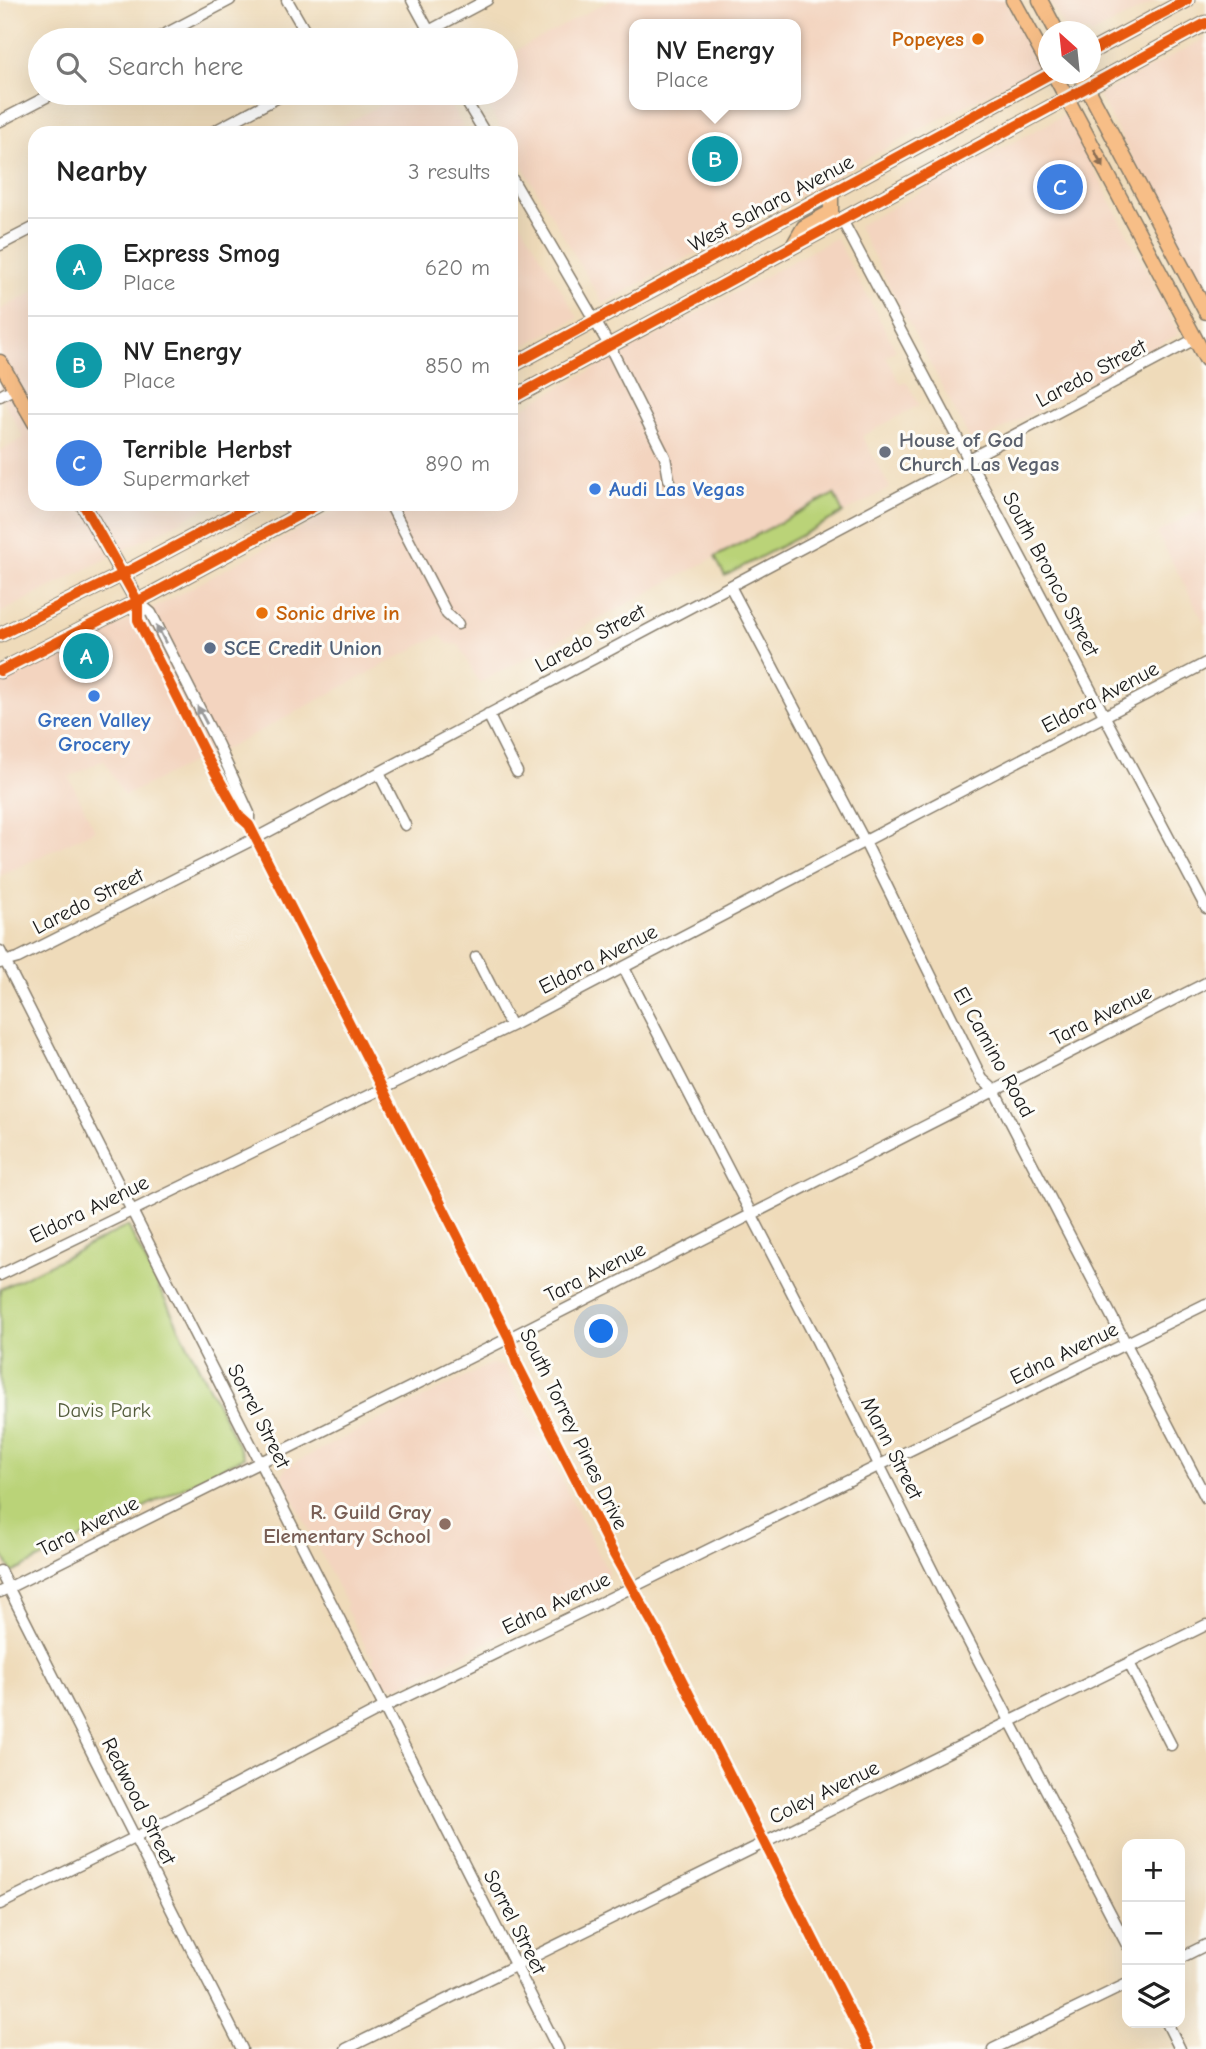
<!DOCTYPE html>
<html lang="en">
<head>
<meta charset="utf-8">
<style>
	:root { --surface:#fff; --page:#f6f6f6; --text:#222; --muted:#767676; --line:#e0e0e0; --accent:#7c3aed }
	body { margin:0; font-family:"Comic Neue",sans-serif; background:var(--page); color:var(--text) }
	.controls { position:absolute; right:21px; bottom:21px; display:grid; overflow:hidden; border-radius:14px; box-shadow:0 7px 28px #0002 }
	.controls button { width:63px; height:63px; display:grid; place-items:center; padding:0; border:0; border-bottom:2px solid var(--line); background:var(--surface); color:var(--text); font:35px sans-serif }
	.compass { position:absolute; left:1038px; top:21px; width:63px; height:63px; border-radius:50%; background:var(--surface); box-shadow:0 7px 28px #0002; rotate:333deg }
	.you { position:absolute; left:602px; top:1332px; width:24px; height:24px; margin:-18px; border:5px solid #fff; border-radius:50%; background:#1a73e8; box-shadow:0 0 0 10px #1a73e833 }
	.badge { display:grid; place-items:center; width:46px; height:46px; border-radius:50%; background:var(--accent); color:#fff; font-size:23px; font-weight:700 }
	.pin { position:absolute; translate:-50% -50%; border:4px solid #fff; box-shadow:0 2px 7px #0006 }
	.popup { position:absolute; left:629px; top:19px; width:172px; height:91px; box-sizing:border-box; display:grid; place-content:center; border-radius:14px; background:var(--surface); filter:drop-shadow(0 2px 5px #0005); font-size:23px; white-space:nowrap; color:var(--muted) }
	.popup b { font-size:26px; color:var(--text) }
	.popup::after { content:''; position:absolute; left:50%; top:100%; margin-left:-14px; border:14px solid transparent; border-top-color:var(--surface) }
	.list { margin:0; padding:0; list-style:none }
	h2 { display:flex; justify-content:space-between; align-items:center; height:91px; margin:0; padding:0 28px; font-size:30px }
	h2 small { font-size:23px; font-weight:400; color:var(--muted) }
	.list li { display:grid; grid-template-columns:46px 1fr auto; gap:21px; align-items:center; box-sizing:border-box; height:98px; padding:0 28px; border-top:2px solid var(--line) }
	.list b { display:block; font-size:26px; white-space:nowrap }
	.list p { margin:0; font-size:23px; white-space:nowrap; color:var(--muted) }
	.list em { font-size:23px; font-style:normal; color:var(--muted) }
	.icon { flex:none; width:38px; height:38px; fill:none; stroke:currentColor; stroke-width:2; stroke-linecap:round; stroke-linejoin:round }
	.map { position:relative; flex:none; width:1206px; height:2049px; overflow:hidden }
	.search { position:absolute; background:var(--surface); box-shadow:0 7px 28px #0002; left:28px; top:28px; width:490px; height:77px; display:flex; align-items:center; gap:18px; box-sizing:border-box; padding:0 24px; border-radius:38px; color:var(--muted); font-size:26px }
	.panel { position:absolute; background:var(--surface); box-shadow:0 7px 28px #0002; left:28px; top:126px; width:490px; height:385px; border-radius:21px }
	.map>svg:first-child { display:block }
	.built { fill:#f3d4bf; fill-rule:evenodd }
	.green { fill:#bad378; stroke:#6b784a; stroke-width:2 }
	.lines { fill:none; stroke-linecap:round; stroke-linejoin:round }
	.minor-casing { stroke:#867c6b; stroke-width:13 }
	.major-casing { stroke:#867c6b; stroke-width:17 }
	.minor { stroke:#fff; stroke-width:10 }
	.major { stroke:#f7be87; stroke-width:14 }
	.cycleway-casing { stroke:#fdfcf7; stroke-width:15 }
	.cycleway { stroke:#e8590c; stroke-width:10 }
	.oneway { fill:#8a6d52 }
	.oneway2 { fill:#999 }
	.food-dot { fill:#e8710a; stroke:#fdfcf7; stroke-width:2.5 }
	.worship-dot { fill:#6b7280; stroke:#fdfcf7; stroke-width:2.5 }
	.shop-dot { fill:#3f7fe0; stroke:#fdfcf7; stroke-width:2.5 }
	.service-dot { fill:#5c6f8a; stroke:#fdfcf7; stroke-width:2.5 }
	.education-dot { fill:#8d6e63; stroke:#fdfcf7; stroke-width:2.5 }
	.labels { text-anchor:middle; dominant-baseline:central; stroke-width:6; stroke-linejoin:round; paint-order:stroke }
	.food-label { font-size:21px; font-weight:bold; fill:#c56008; stroke:#fdfcf7; text-anchor:end }
	.street-label { font-size:21px; fill:#1c1c1c; stroke:#fdfcf7 }
	.worship-label { font-size:21px; font-weight:bold; fill:#5b616d; stroke:#fdfcf7; text-anchor:start }
	.shop-label { font-size:21px; font-weight:bold; fill:#366cbe; stroke:#fdfcf7; text-anchor:start }
	.service-label { font-size:21px; font-weight:bold; fill:#4e5e75; stroke:#fdfcf7; text-anchor:start }
	.park-label { font-size:21px; fill:#535c3c; stroke:#fdfcf7 }
	.education-label { font-size:21px; font-weight:bold; fill:#785e54; stroke:#fdfcf7; text-anchor:end }
</style>
</head>
<body>
<div class="map">
<svg width="1206" height="2049" viewBox="0 0 1206 2049">
	<rect width="100%" height="100%" fill="#fdfcf7"/>
	<filter id="ink" filterUnits="userSpaceOnUse"><feTurbulence type="fractalNoise" baseFrequency=".0143" numOctaves="2"/><feDisplacementMap in="SourceGraphic" scale="14" xChannelSelector="R" yChannelSelector="G"/><feConvolveMatrix kernelMatrix="1 2 1 2 8 2 1 2 1" color-interpolation-filters="sRGB"/></filter>
	<filter id="wash" filterUnits="userSpaceOnUse"><feTurbulence type="fractalNoise" baseFrequency=".00686" numOctaves="4" result="noise"/><feDisplacementMap in="SourceGraphic" scale="28" xChannelSelector="R" yChannelSelector="G"/><feGaussianBlur stdDeviation="1.57" result="paint"/><feColorMatrix in="noise" values="0 0 0 0 0 0 0 0 0 0 0 0 0 0 0 0 0 1.4 0 .05"/><feComposite in="paint" operator="in"/></filter>
	<g filter="url(#wash)">
		<rect width="100%" height="100%" fill="#efdbba"/>
		<!-- built -->
		<path class="built" d="M611,0H1004L1041,66L928,125L603,304L511,146V133H504L480,93H506V56ZM634,24H796V105H634Z
			M1049,0H1158L1091,35L1090,32L1067,31Z
			M1206,38V298L1099,95Z
			M403,93H443L467,133H329Z
			M1066,114L1179,334L973,445L858,226Z
			M511,206L578,318L511,352Z
			M836,238L896,350L886,356L900,384L906,381L919,405L862,436L890,488L843,513L833,494L479,683L459,645L447,643L440,635L230,747L197,760L124,796L104,760L69,777L95,830L0,876V684L160,605L346,504H511V414Z
			M35,291V504H214L0,613V451L24,438L0,394V310Z
			M1206,507V626L1157,533Z
			M491,1364L504,1366L608,1572L603,1585L397,1687L384,1683L372,1660L374,1658L372,1654L370,1655L345,1607L347,1605L282,1476L286,1467Z"/>
		<!-- green -->
		<path class="green" d="M834,494L843,513L725,576L715,557Z
			M128,1226L244,1457L12,1573L0,1549V1289Z"/>
	</g>
	<g filter="url(#ink)">
		<g class="lines">
			<defs>
				<path id="minor" d="M287,0L310,40
					M412,0L434,40
					M429,31L487,0
					M154,40L230,0
					M457,93L466,101L485,133
					M0,121L54,93
					M211,133L286,93
					M511,177L609,345L665,457L669,479
					M842,220L1206,908
					M0,245L35,227
					M0,396L15,388
					M390,504L447,614L458,624
					M730,586L865,842L982,1079L994,1090L1206,1498
					M138,602V620L204,752L240,817L249,825L509,1338L517,1364L580,1488L612,1551L658,1633L869,2049
					M138,602L151,613L218,745L249,813V825
					M488,714L517,772
					M379,773L405,825
					M0,951L558,2049
					M476,957L511,1026
					M0,963L18,958L256,838L1195,339
					M624,968L816,1339L946,1598L1127,1945
					M0,1275L511,1026L1206,663
					M0,1571L242,2049
					M0,1592L509,1338L1206,983
					M1129,1663L1171,1745
					M0,1904L136,1837L384,1707L633,1587L1206,1304
					M1180,1958L1206,1945
					M1167,2023L1180,2049
					M346,2049L1206,1625
					M993,2049L1127,1984"/>
				<path id="major" d="M1013,0L1048,64
					M1040,0L1057,32
					M1090,52L1187,0
					M1054,74L1206,359
					M1080,74L1206,312
					M793,246L804,227L831,212V193
					M0,362L35,423
					M511,366L1050,74
					M511,399L1206,23
					M83,504L138,602
					M0,635L123,574L255,504
					M0,671L152,594L319,504"/>
			</defs>
			<!-- minor casing -->
			<use href="#minor" class="minor-casing"/>
			<!-- major casing -->
			<use href="#major" class="major-casing"/>
			<!-- minor -->
			<use href="#minor" class="minor"/>
			<!-- major -->
			<use href="#major" class="major"/>
			<defs>
				<path id="cycleway" d="M1090,52L1187,0
					M511,366L1050,74
					M511,399L1206,23
					M83,504L138,602V620L204,752L240,817L249,825L509,1338L517,1364L580,1488L612,1551L658,1633L869,2049
					M0,635L123,574L255,504
					M0,671L152,594L319,504"/>
			</defs>
			<!-- cycleway casing -->
			<use href="#cycleway" class="cycleway-casing"/>
			<!-- cycleway -->
			<use href="#cycleway" class="cycleway"/>
		</g>
		<!-- one-way arrows -->
		<defs><path id="oneway-solid" d="M-6-.8H1V-3.2L6.5 0L1 3.2V.8H-6Z" transform="scale(1.75)"/></defs>
		<use class="oneway" href="#oneway-solid" transform="translate(1099 159) rotate(62)"/>
		<g class="oneway2">
			<use href="#oneway-solid" transform="translate(161 634) rotate(-117)"/>
			<use href="#oneway-solid" transform="translate(202 715) rotate(-118)"/>
		</g>
	</g>
	<!-- markers -->
	<g class="food-dot">
		<circle cx="978" cy="39" r="7"/>
		<circle cx="262" cy="613" r="7"/>
	</g>
	<circle class="worship-dot" cx="885" cy="452" r="7"/>
	<g class="shop-dot">
		<circle cx="595" cy="489" r="7"/>
		<circle cx="94" cy="696" r="7"/>
	</g>
	<circle class="service-dot" cx="210" cy="648" r="7"/>
	<circle class="education-dot" cx="445" cy="1524" r="7"/>
	<g class="labels">
		<!-- food labels -->
		<g class="food-label">
			<text x="964" y="39">Popeyes</text>
			<text x="276" y="613" text-anchor="start">Sonic drive in</text>
		</g>
		<!-- street labels -->
		<g class="street-label">
			<text transform="translate(771 203) rotate(-28)">West Sahara Avenue</text>
			<text transform="translate(1091 373) rotate(-28)">Laredo Street</text>
			<text transform="translate(1051 574) rotate(62)">South Bronco Street</text>
			<text transform="translate(590 638) rotate(-28)">Laredo Street</text>
			<text transform="translate(1100 697) rotate(-28)">Eldora Avenue</text>
			<text transform="translate(88 901) rotate(-27)">Laredo Street</text>
			<text transform="translate(598 959) rotate(-27)">Eldora Avenue</text>
			<text transform="translate(1101 1015) rotate(-27)">Tara Avenue</text>
			<text transform="translate(994 1052) rotate(61)">El Camino Road</text>
			<text transform="translate(89 1209) rotate(-26)">Eldora Avenue</text>
			<text transform="translate(595 1272) rotate(-27)">Tara Avenue</text>
			<text transform="translate(1064 1353) rotate(-26)">Edna Avenue</text>
			<text transform="translate(259 1416) rotate(63)">Sorrel Street</text>
			<text transform="translate(574 1429) rotate(64)">South Torrey Pines Drive</text>
			<text transform="translate(892 1448) rotate(63)">Mann Street</text>
			<text transform="translate(88 1526) rotate(-27)">Tara Avenue</text>
			<text transform="translate(556 1603) rotate(-26)">Edna Avenue</text>
			<text transform="translate(824 1792) rotate(-26)">Coley Avenue</text>
			<text transform="translate(139 1801) rotate(63)">Redwood Street</text>
			<text transform="translate(515 1922) rotate(63)">Sorrel Street</text>
		</g>
		<!-- worship labels -->
		<g class="worship-label">
			<text x="899" y="440">House of God<tspan x="899" dy="24">Church Las Vegas</tspan></text>
		</g>
		<!-- shop labels -->
		<g class="shop-label">
			<text x="609" y="489">Audi Las Vegas</text>
			<text x="94" y="720" text-anchor="middle">Green Valley<tspan x="94" dy="24">Grocery</tspan></text>
		</g>
		<!-- service labels -->
		<g class="service-label">
			<text x="224" y="648">SCE Credit Union</text>
		</g>
		<!-- park labels -->
		<g class="park-label">
			<text x="104" y="1410">Davis Park</text>
		</g>
		<!-- education labels -->
		<g class="education-label">
			<text x="431" y="1512">R. Guild Gray<tspan x="431" dy="24">Elementary School</tspan></text>
		</g>
	</g>
</svg>
<div class="controls">
<button>+</button>
<button>−</button>
<button><svg class="icon" aria-label="layers" viewBox="0 0 24 24"><path d="M12 4l9 5-9 5-9-5zM3 14l9 5 9-5"/></svg></button>
</div>
<svg class="compass" viewBox="-18 -18 36 36"><path d="M0-13l5 13h-10z" fill="#e53935"/><path d="M0 13l5-13h-10z" fill="#767676"/></svg>
<div class="you"></div>
<div class="pin badge" style="left:86px;top:656px;background:#0f9aa8">A</div>
<div class="pin badge" style="left:715px;top:159px;background:#0f9aa8">B</div>
<div class="popup"><b>NV Energy</b>Place</div>
<div class="pin badge" style="left:1060px;top:187px;background:#3f7fe0">C</div>
<div class="search"><svg class="icon" aria-label="search" viewBox="0 0 24 24"><circle cx="10" cy="10" r="6"/><path d="M15 15l6 6"/></svg>Search here</div>
<section class="panel">
<h2>Nearby<small>3 results</small></h2>
<ul class="list">
<li><span class="badge" style="background:#0f9aa8">A</span><div><b>Express Smog</b><p>Place</p></div><em>620 m</em></li>
<li><span class="badge" style="background:#0f9aa8">B</span><div><b>NV Energy</b><p>Place</p></div><em>850 m</em></li>
<li><span class="badge" style="background:#3f7fe0">C</span><div><b>Terrible Herbst</b><p>Supermarket</p></div><em>890 m</em></li>
</ul>
</section>
</div>
</body>
</html>
